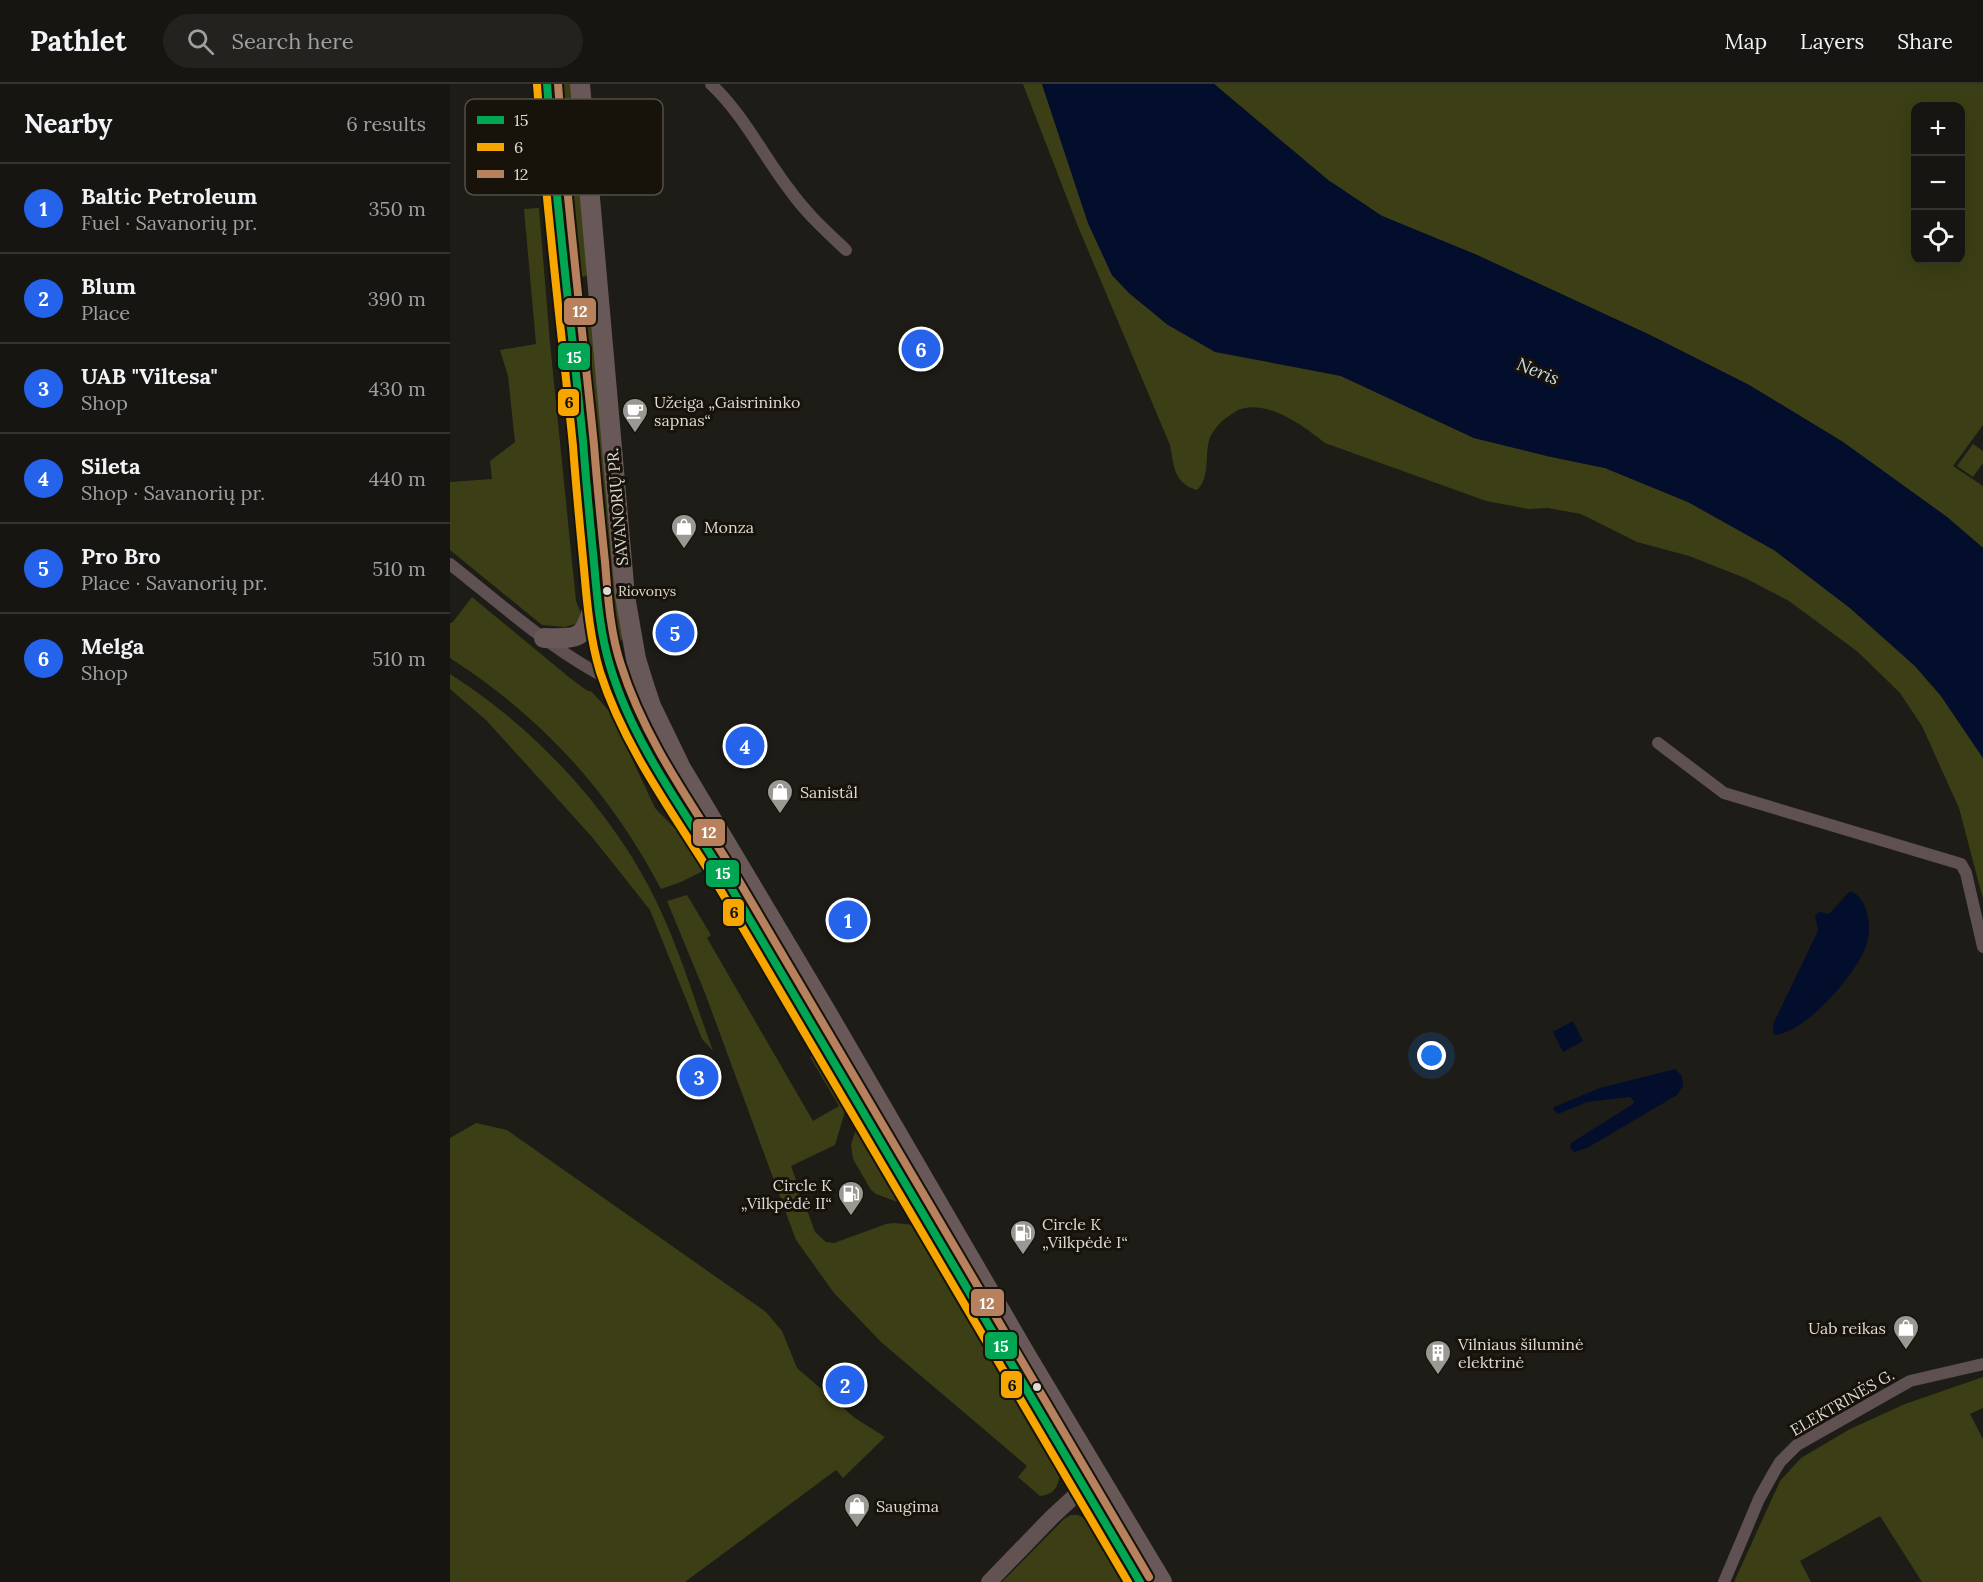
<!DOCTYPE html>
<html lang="en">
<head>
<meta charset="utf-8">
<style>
	:root { --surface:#161511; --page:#23221f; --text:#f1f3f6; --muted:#9e9f9f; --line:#353431; --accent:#2563eb }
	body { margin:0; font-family:Lora,serif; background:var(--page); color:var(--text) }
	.controls { position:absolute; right:18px; top:18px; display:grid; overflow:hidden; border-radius:12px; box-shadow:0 6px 24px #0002 }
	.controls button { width:54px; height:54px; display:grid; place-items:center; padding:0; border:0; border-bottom:2px solid var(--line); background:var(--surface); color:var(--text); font:30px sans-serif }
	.you { position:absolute; left:982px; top:972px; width:21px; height:21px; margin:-15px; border:4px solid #fff; border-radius:50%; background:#1a73e8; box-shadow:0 0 0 9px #1a73e833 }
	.badge { display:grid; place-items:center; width:39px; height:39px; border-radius:50%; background:var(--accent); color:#fff; font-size:20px; font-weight:700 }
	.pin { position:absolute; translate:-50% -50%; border:3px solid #fff; box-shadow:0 2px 6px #0006 }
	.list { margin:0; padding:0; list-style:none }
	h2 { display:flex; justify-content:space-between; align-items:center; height:78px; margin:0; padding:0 24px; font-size:26px }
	h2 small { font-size:20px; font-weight:400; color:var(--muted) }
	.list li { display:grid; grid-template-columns:39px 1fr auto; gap:18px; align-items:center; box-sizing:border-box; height:90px; padding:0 24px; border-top:2px solid var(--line) }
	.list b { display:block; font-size:22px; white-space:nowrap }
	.list p { margin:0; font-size:20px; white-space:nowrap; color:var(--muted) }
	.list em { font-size:20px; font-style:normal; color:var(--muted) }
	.icon { flex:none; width:33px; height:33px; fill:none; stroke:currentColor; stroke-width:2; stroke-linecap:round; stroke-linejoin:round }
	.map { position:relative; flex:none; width:1533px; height:1498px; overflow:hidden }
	header { display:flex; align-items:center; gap:36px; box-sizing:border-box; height:84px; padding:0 30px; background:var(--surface); border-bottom:2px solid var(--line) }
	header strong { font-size:28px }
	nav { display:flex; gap:33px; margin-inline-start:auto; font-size:21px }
	.search { width:420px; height:54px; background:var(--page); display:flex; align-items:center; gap:15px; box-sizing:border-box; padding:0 21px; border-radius:33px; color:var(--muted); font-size:22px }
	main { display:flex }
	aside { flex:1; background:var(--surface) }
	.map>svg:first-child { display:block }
	.green { fill:#3c3e15; fill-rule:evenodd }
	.water { fill:#030e2c }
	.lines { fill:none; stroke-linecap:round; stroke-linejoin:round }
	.minor { stroke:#5f5051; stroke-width:12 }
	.secondary { stroke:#635252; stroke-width:16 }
	.trunk { stroke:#685858; stroke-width:20 }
	.bus-1-casing { stroke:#17130b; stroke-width:12 }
	.bus-2-casing { stroke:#17130b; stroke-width:12 }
	.bus-3-casing { stroke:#17130b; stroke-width:12 }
	.bus-1 { stroke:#00a651; stroke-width:8 }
	.bus-2 { stroke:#f7a600; stroke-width:8 }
	.bus-3 { stroke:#b6815c; stroke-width:8 }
	.bus-dot { fill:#dddad4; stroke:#17130b; stroke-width:2 }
	.labels { text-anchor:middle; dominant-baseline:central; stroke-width:6; stroke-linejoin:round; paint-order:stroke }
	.bus-label { font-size:14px; fill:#dddad4; stroke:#17130b; text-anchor:start }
	.poi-label { font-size:16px; fill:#dddad4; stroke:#17130b; text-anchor:start }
	.street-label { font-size:16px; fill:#dddad4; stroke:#17130b }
	.water-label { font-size:18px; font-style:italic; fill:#cedcef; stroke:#17130b }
	.key { fill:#17130b; stroke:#524f47; stroke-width:1.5 }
	.key-label { font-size:16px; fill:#dddad4 }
	.line-badge { stroke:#17130b; stroke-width:2 }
	.badge-label { font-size:16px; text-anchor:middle; font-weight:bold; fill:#fff }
	.pale-badge-label { font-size:16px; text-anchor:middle; font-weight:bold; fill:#111 }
</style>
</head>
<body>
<header>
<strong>Pathlet</strong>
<div class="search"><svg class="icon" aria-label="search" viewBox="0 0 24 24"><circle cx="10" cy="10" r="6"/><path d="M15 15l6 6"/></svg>Search here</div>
<nav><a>Map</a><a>Layers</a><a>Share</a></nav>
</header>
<main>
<aside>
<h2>Nearby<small>6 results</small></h2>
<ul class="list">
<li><span class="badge">1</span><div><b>Baltic Petroleum</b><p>Fuel · Savanorių pr.</p></div><em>350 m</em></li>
<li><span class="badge">2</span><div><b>Blum</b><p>Place</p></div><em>390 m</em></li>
<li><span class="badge">3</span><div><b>UAB &quot;Viltesa&quot;</b><p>Shop</p></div><em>430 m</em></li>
<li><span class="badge">4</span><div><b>Sileta</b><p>Shop · Savanorių pr.</p></div><em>440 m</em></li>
<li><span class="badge">5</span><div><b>Pro Bro</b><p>Place · Savanorių pr.</p></div><em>510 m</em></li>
<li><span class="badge">6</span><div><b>Melga</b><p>Shop</p></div><em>510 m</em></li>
</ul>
</aside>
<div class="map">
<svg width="1533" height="1498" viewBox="0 0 1533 1498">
	<rect width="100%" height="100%" fill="#1d1c17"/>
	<!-- green -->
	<path class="green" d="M110,0H124L137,191L134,193L128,191Z
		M573,0H592L638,139L662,191L679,209L718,241L847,282L891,292L1024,354L1097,372L1155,384L1238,418L1324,466L1400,524L1465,582L1491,612L1533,674V815L1509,724L1472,642L1450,609L1408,568L1339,517L1295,494L1239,472L1187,458L1131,430L1098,424L1078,425L1036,417L875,359C855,343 819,316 791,325C787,326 782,330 779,332C772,336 764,345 760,353C754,370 761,393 747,406C723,399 724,381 720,361L627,140Z
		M764,0H1533V341L1503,382L1533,402V464L1497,433L1393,358L1299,301L1200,251L1027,171L932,132L878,96ZM1466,22H1510V176H1466Z
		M89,124L100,259L126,517L130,527V535L125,540L115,543L92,541L0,466V398L42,395L40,377L65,358L58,292L50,266L86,260L74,125Z
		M101,125L139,513L135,520L132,518L96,127Z
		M138,212L141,216L166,512L173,556L168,557L160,510L155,493L129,216Z
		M1523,360L1533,367V379L1523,393L1507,382Z
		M22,513L120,594L136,606L142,608L160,628L205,724L242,762L255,786L231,798L211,805C160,708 92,633 0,574V539H2Z
		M0,590C89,646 172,737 214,834C233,877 247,923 263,967L252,955L200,826L142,753L36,636L0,605Z
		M237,811L261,851L257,854L363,1037L389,1022L360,973L365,970L396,1024L385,1061L341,1082L365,1148L376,1158L384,1159L436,1140L444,1139L465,1141L609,1387C610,1401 605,1411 590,1412L568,1393L577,1382L431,1258L384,1209L346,1156L255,909L217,817Z
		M26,1039L57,1046L316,1228L332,1247L347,1284L405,1334L435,1353L393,1394L386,1386L235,1498H0V1054Z
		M407,1042L453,1120L426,1110L421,1106L403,1075L401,1061Z
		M1533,1293V1324L1520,1330L1533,1355V1498H1472L1430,1432L1350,1477L1361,1498H1284L1330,1397L1351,1374L1400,1345L1455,1320Z
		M621,1431H628L636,1435L675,1498H552L614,1435Z"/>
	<!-- water -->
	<path class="water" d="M592,0H764L878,96L932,132L1027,171L1200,251L1299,301L1393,358L1497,433L1533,464V674L1491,612L1465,582L1400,524L1324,466L1238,418L1155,384L1097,372L1024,354L891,292L765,268L718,241L679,209L662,191L638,139Z
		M1400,807C1407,810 1413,816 1415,823C1419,833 1420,844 1418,855C1413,884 1356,949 1325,951L1323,947L1324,938L1367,849L1368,844L1365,832L1369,828L1379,830Z
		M1123,937L1133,957L1113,968L1103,948Z
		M1225,985L1232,992L1233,1002L1227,1011L1137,1064L1124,1068L1120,1064L1121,1059L1183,1020L1184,1017L1180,1013L1137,1018L1108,1030L1103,1025L1104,1023L1150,1004Z"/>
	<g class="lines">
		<!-- minor -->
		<path class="minor" d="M261,0C293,30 313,71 339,105C355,128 376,147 396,166
			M0,480C53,522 105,569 166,599
			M1208,659L1274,709L1511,780L1516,789L1533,863
			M1274,1498L1309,1415L1324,1388L1330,1378L1347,1361L1460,1297L1533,1280"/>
		<!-- secondary -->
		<path class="secondary" d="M539,1498L602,1433L643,1395"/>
		<!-- trunk -->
		<path class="trunk" d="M97,0L106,114L119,213L147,510C150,535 153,559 160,583C182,657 230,720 270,785L690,1498
			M130,0L175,512L186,575L194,601L201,622L231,684L373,922L576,1271L712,1498
			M94,554C133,555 134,554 145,516"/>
		<defs>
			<path id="bus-1" d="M97,0C106,119 121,238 133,357C136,398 140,438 144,479C147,513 150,549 160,582C182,656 229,720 270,785L690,1498"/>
			<path id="bus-2" d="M87,1C96,122 111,242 123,362C126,403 130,444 134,485C137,519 140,555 150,588C174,662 220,725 261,790L678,1498"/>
			<path id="bus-3" d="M108,0C117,121 132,241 144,361C147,400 151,439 155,478C158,513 160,548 171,581C194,654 239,716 279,780L699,1493"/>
		</defs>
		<!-- bus-1 casing -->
		<use href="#bus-1" class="bus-1-casing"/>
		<!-- bus-2 casing -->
		<use href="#bus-2" class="bus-2-casing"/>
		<!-- bus-3 casing -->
		<use href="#bus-3" class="bus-3-casing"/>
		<!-- bus-1 -->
		<use href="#bus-1" class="bus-1"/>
		<!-- bus-2 -->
		<use href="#bus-2" class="bus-2"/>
		<!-- bus-3 -->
		<use href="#bus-3" class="bus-3"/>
	</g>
	<!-- icons -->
	<defs>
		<symbol id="cafe-pin" viewBox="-11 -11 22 30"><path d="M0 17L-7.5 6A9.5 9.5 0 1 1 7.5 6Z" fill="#9a9892" stroke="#17130b"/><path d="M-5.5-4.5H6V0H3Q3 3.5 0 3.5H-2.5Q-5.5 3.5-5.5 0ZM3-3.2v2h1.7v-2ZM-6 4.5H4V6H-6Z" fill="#fff"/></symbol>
		<symbol id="shop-pin" viewBox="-11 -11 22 30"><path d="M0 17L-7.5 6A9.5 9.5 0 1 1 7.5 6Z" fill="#9a9892" stroke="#17130b"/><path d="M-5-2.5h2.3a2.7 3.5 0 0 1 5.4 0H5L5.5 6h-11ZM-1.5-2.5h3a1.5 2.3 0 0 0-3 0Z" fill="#fff"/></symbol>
		<symbol id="fuel-pin" viewBox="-11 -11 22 30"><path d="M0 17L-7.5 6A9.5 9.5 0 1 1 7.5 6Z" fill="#9a9892" stroke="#17130b"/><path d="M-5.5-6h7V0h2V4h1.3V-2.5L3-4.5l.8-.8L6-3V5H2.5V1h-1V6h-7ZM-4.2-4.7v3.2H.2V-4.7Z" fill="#fff"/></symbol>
		<symbol id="building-pin" viewBox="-11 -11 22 30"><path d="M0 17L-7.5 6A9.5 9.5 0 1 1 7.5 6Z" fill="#9a9892" stroke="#17130b"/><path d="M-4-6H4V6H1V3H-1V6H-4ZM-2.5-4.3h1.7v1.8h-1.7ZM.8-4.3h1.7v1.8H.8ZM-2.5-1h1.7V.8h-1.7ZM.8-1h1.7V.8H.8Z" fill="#fff"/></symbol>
	</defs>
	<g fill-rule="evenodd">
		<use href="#cafe-pin" x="170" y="312" width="30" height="40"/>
		<use href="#shop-pin" x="219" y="428" width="30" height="40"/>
		<use href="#shop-pin" x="315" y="693" width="30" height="40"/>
		<use href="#fuel-pin" x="386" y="1095" width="30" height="40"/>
		<use href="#fuel-pin" x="558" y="1134" width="30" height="40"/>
		<use href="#shop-pin" x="1441" y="1229" width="30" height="40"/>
		<use href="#building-pin" x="973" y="1254" width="30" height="40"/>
		<use href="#shop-pin" x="392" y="1407" width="30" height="40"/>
	</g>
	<!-- markers -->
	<g class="bus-dot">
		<circle cx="157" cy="507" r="5"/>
		<circle cx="587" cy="1303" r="5"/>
	</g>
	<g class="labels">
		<!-- bus labels -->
		<g class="bus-label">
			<text x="168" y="507">Riovonys</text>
		</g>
		<!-- poi labels -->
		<g class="poi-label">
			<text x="204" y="318">Užeiga „Gaisrininko<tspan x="204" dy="18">sapnas“</tspan></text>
			<text x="254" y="443">Monza</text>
			<text x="350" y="708">Sanistål</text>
			<text x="382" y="1101" text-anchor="end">Circle K<tspan x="382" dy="18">„Vilkpėdė II“</tspan></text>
			<text x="592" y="1140">Circle K<tspan x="592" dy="18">„Vilkpėdė I“</tspan></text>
			<text x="1436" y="1244" text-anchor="end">Uab reikas</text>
			<text x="1008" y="1260">Vilniaus šiluminė<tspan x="1008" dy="18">elektrinė</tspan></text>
			<text x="426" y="1422">Saugima</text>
		</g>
		<!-- street labels -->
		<g class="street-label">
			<text transform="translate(167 423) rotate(-95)">SAVANORIŲ PR.</text>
			<text transform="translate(1392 1318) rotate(-30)">ELEKTRINĖS G.</text>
		</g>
		<!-- water labels -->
		<g class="water-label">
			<text transform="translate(1088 287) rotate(22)">Neris</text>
		</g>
	</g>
	<!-- legend -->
	<rect x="15" y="15" width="198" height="96" rx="9" class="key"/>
	<rect x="27" y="32" width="27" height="8" fill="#00a651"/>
	<rect x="27" y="59" width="27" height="8" fill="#f7a600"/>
	<rect x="27" y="86" width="27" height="8" fill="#b6815c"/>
	<g class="key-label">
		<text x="64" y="42">15</text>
		<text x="64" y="69">6</text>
		<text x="64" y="96">12</text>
	</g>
	<g class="line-badge">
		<rect x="113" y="213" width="34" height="29" rx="6" fill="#b6815c"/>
		<rect x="107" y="258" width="34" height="29" rx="6" fill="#00a651"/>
		<rect x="107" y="304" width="23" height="29" rx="6" fill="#f7a600"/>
		<rect x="242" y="734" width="34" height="29" rx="6" fill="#b6815c"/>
		<rect x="255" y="775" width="35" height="29" rx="6" fill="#00a651"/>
		<rect x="272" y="814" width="23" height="29" rx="6" fill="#f7a600"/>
		<rect x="520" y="1204" width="35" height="29" rx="6" fill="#b6815c"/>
		<rect x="534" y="1247" width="34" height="29" rx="6" fill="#00a651"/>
		<rect x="550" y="1286" width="23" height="29" rx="6" fill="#f7a600"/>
	</g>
	<g class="badge-label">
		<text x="130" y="233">12</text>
		<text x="124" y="279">15</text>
		<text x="259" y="754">12</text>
		<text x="273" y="795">15</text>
		<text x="537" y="1225">12</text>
		<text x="551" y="1268">15</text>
	</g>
	<g class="pale-badge-label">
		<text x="119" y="324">6</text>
		<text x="284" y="834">6</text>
		<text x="562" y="1307">6</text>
	</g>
</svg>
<div class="controls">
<button>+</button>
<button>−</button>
<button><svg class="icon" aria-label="locate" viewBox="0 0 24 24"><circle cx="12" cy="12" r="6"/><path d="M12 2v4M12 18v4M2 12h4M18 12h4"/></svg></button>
</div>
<div class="you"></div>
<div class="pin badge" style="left:398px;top:836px">1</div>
<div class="pin badge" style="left:395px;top:1301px">2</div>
<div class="pin badge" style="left:249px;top:993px">3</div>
<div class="pin badge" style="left:295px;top:662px">4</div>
<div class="pin badge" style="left:225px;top:549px">5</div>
<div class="pin badge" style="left:471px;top:265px">6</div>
</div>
</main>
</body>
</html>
